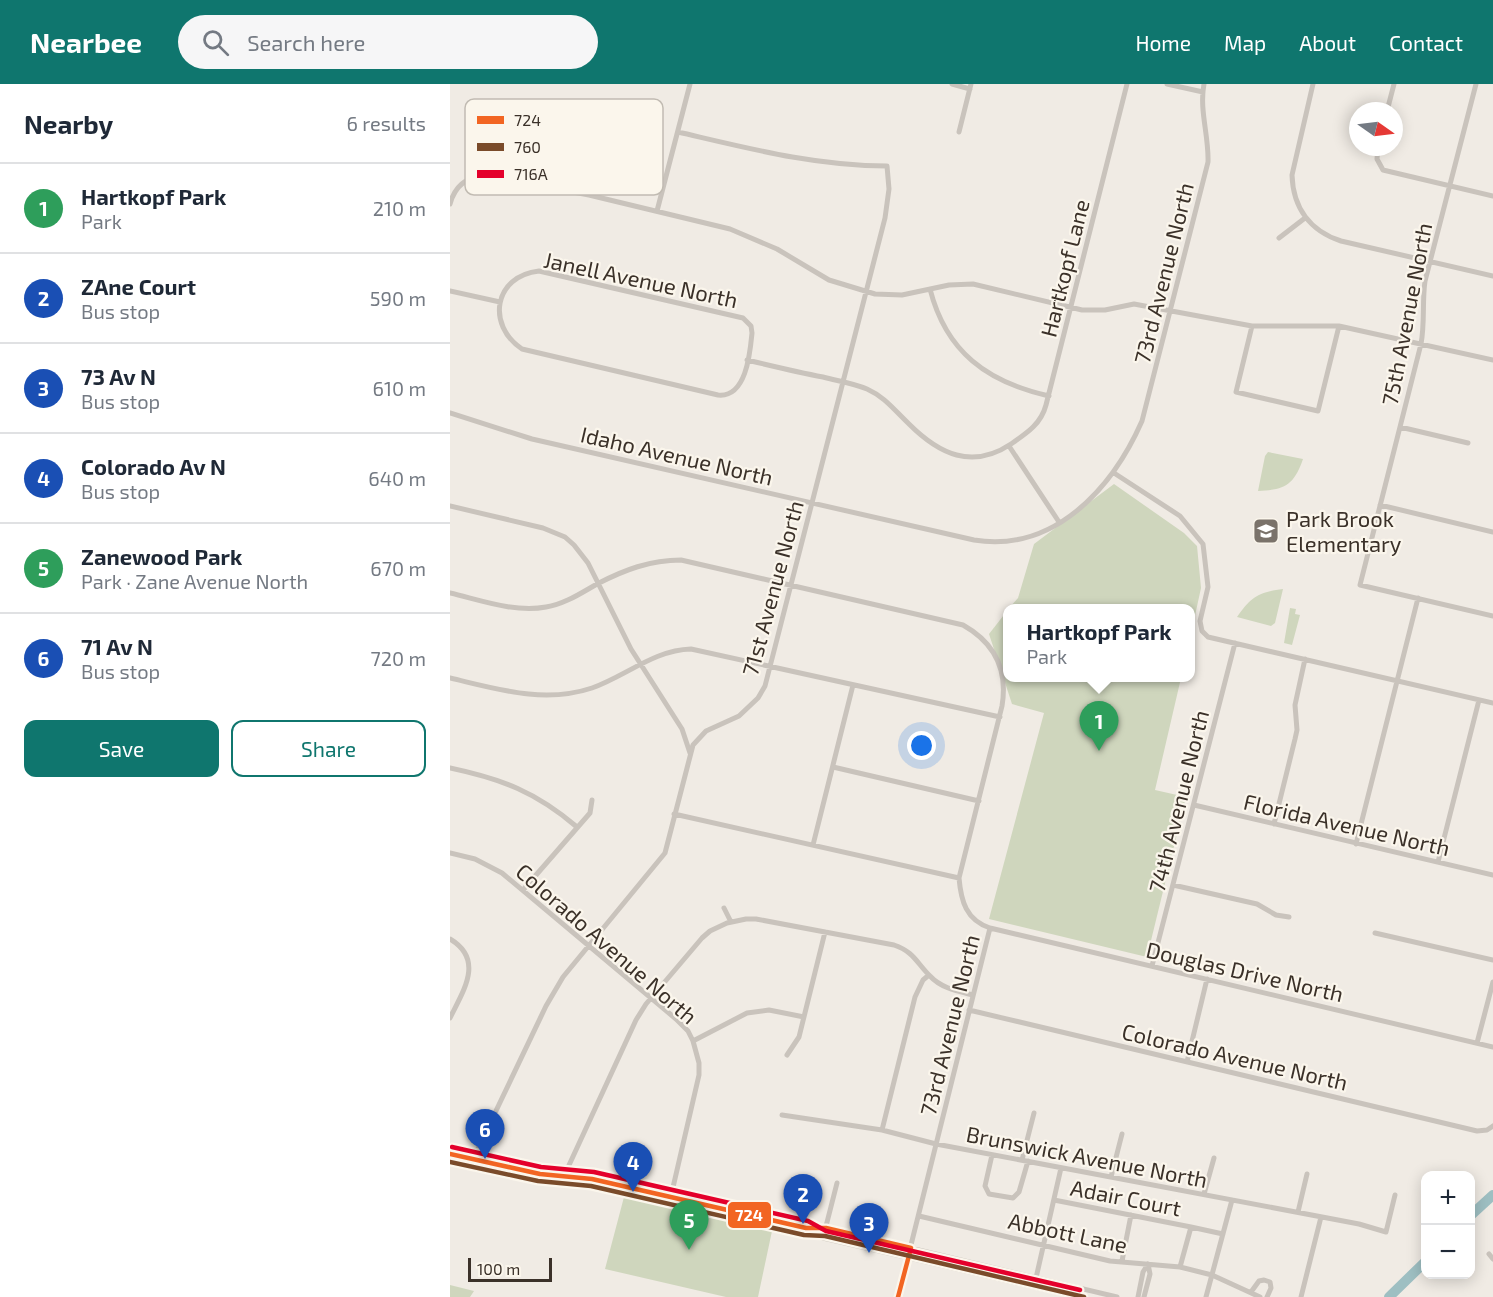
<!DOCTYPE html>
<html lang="en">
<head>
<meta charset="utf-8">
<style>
	:root { --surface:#fff; --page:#f6f6f7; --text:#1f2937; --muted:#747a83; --line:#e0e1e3; --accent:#0f766e }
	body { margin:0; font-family:"Exo 2",sans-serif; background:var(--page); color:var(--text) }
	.controls { position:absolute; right:18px; bottom:18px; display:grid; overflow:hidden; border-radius:12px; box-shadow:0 3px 15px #0003 }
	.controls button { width:54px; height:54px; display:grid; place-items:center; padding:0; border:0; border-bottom:2px solid var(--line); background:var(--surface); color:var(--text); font:30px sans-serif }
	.compass { position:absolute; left:899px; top:18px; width:54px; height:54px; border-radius:50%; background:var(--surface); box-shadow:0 3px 15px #0003; rotate:104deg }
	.scale { position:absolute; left:18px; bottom:15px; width:84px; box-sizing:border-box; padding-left:6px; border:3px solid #3b3129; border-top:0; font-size:16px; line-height:21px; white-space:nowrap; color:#3b3129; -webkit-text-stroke:4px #fbf6ec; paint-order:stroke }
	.you { position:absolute; left:472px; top:662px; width:21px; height:21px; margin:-15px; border:4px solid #fff; border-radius:50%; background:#1a73e8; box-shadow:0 0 0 9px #1a73e833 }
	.badge { display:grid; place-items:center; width:39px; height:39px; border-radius:50%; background:var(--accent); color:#fff; font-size:20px; font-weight:700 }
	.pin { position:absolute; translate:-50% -50px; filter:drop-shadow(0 2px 3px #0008) }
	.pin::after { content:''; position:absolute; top:32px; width:21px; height:18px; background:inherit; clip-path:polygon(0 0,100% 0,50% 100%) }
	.popup { position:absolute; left:553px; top:520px; width:192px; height:78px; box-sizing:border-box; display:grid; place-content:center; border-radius:12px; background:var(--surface); filter:drop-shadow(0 2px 4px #0005); font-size:20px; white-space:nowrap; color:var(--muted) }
	.popup b { font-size:22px; color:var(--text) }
	.popup::after { content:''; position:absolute; left:50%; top:100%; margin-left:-12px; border:12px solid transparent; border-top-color:var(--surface) }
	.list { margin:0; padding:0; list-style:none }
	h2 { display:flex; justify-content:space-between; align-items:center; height:78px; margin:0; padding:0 24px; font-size:26px }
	h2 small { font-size:20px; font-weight:400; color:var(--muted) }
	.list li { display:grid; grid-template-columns:39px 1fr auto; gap:18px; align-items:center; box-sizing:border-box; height:90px; padding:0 24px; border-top:2px solid var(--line) }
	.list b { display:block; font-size:22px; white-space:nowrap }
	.list p { margin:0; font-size:20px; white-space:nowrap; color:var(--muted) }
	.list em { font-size:20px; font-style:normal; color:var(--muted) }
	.actions { display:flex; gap:12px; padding:18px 24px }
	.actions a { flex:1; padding:14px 0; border:2px solid var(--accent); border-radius:12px; text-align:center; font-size:21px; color:var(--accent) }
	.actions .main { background:var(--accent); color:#fff }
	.icon { flex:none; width:33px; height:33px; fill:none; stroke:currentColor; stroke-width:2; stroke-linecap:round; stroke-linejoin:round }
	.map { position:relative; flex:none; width:1043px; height:1213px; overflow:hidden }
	header { display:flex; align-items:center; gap:36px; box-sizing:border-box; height:84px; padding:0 30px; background:var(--accent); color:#fff }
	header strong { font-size:28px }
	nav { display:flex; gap:33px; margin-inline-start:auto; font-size:21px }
	.search { width:420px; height:54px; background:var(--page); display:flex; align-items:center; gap:15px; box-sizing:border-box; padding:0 21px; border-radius:33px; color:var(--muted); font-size:22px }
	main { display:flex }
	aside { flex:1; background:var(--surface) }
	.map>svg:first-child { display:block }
	.green { fill:#cfd6bd }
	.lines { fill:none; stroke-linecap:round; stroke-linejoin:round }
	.river { stroke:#9ebfc2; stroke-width:10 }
	.minor { stroke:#c9c3bc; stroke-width:5 }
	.bus-1-casing { stroke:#fbf6ec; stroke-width:9 }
	.bus-2-casing { stroke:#fbf6ec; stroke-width:9 }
	.bus-3-casing { stroke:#fbf6ec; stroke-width:9 }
	.bus-1 { stroke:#f26522; stroke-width:4.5 }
	.bus-2 { stroke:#7a4b2a; stroke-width:4.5 }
	.bus-3 { stroke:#e4002b; stroke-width:4.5 }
	.labels { text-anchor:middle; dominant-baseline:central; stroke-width:4.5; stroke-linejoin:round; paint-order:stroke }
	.street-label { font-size:22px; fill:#3b3129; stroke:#fbf6ec }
	.poi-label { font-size:22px; fill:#3b3129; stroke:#fbf6ec; text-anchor:start }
	.key { fill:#fbf6ec; stroke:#c1bbb2; stroke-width:1.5 }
	.key-label { font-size:16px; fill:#3b3129 }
	.line-badge { stroke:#fbf6ec; stroke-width:2 }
	.badge-label { font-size:16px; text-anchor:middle; font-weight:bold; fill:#fff }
</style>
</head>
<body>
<header>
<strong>Nearbee</strong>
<div class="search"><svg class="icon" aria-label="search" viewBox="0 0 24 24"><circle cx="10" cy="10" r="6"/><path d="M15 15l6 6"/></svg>Search here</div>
<nav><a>Home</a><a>Map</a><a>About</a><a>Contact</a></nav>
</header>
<main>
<aside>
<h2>Nearby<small>6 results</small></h2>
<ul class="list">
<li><span class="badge" style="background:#2e9e5b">1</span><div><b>Hartkopf Park</b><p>Park</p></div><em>210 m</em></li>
<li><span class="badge" style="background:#1a4fb4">2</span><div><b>ZAne Court</b><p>Bus stop</p></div><em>590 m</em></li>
<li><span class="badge" style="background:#1a4fb4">3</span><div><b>73 Av N</b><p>Bus stop</p></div><em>610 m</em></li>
<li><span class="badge" style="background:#1a4fb4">4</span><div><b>Colorado Av N</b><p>Bus stop</p></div><em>640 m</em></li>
<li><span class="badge" style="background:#2e9e5b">5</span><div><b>Zanewood Park</b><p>Park · Zane Avenue North</p></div><em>670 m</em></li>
<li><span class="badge" style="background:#1a4fb4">6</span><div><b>71 Av N</b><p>Bus stop</p></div><em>720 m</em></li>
</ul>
<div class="actions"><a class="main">Save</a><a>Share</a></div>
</aside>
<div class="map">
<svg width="1043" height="1213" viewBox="0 0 1043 1213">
	<rect width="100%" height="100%" fill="#f0ebe4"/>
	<!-- green -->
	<path class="green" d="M818,368L853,375C844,401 835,406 808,407L815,372Z
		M664,400L734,449L747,462L751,504L741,550L740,524H559L568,514L584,460Z
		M833,505L825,539L821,542L787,533C801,513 808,508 833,505Z
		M840,524L846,525L845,530L850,531L842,561L834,559Z
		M557,527L558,594H731L705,706L736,713L697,873L539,835L594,629L562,620L539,550Z
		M174,1113L322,1147L308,1213H276L155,1185Z
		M0,1201L24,1207L20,1213H0Z"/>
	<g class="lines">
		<!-- river -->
		<path class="river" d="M1020,1132L1043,1111
			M939,1213L976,1177"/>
		<!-- minor -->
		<path class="minor" d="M502,0L520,5
			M717,0L753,8
			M863,0L842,91C843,124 860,147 891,157L1043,192
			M1026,0L975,197C972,218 975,239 971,260L910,501L1043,532
			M937,27L944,0
			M509,48L521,0
			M928,63L927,75L933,86L1043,112
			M0,120C5,102 17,92 36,92L139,111L280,145L327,165L379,196L425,210L452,211L499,201L523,200L632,226H655L684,220L802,242H889L1043,276
			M207,127L240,0
			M829,154L855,134
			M89,187L293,234L301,242L302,249C300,270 296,314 268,311L72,265C36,241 44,192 89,187Z
			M480,205C496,268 537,298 599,312
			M0,207L50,218
			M802,242L786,308L868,327L889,242
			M297,276C322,282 347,288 373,293C388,297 403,299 417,305C435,313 445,327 459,340C489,370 522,386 561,360C577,349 591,340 596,321L677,0
			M0,329L82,355L524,456C604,469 662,405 692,337L758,78C759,52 749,26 754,0
			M950,343L1018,359
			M559,362L609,438
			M664,389L730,432L753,460L758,503L750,537L752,547L758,553L1043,619
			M930,421L1043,448
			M0,422L93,444L115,453L124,461L138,479L181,565L232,645L240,669
			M0,509C30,516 65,529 96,523C115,520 131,509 147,500C174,486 200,476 231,476L513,541C545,559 558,586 552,622L509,794C511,817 516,836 540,844L1043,963
			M0,594C47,605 94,620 142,604C176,592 204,566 241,565L550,633
			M383,683L529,717
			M0,684C52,695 86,708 127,743
			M744,721L1043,791
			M224,730L509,794
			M824,740L845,655L847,646L845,621L855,575
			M906,760L968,514
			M363,761L403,601
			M0,769L25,775L52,789L226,935L238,947L243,957L249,979V991L221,1112
			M988,778L1029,616
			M723,801L807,820L826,831L839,833
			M73,806L140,729L142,716
			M274,824L281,838
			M925,849L1043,876
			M0,855C35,876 13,907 0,934
			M702,882L785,559
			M519,926L1027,1047L1037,1046L1043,1042
			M243,957L297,929L319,926L354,933
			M1027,959L1043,898
			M337,971L349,953L375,848
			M737,978L757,895
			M332,1031L432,1046L486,1060L909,1140L936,1148L945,1111
			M432,1046L465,913L473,896L479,891
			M0,1070L90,1090L142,1095L356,1144H376L667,1213
			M542,1071L535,1102L539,1110L563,1114L569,1108L578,1077
			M23,1075L96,922L113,893L215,769L243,661L256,647L289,632L308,614L315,602L435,134L439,105L437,82C365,82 297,64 228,48
			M572,1076L584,1029
			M114,1092L186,936L196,920L252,854L260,847L277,839L296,835H306L444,861C464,868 466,878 480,892C491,904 507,907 523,911
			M661,1093L672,1050
			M754,1110L764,1074
			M604,1116L741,1143
			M848,1128L857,1090
			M469,1132L660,1177L730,1183L762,1191L810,1213
			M357,1145L373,1154L628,1213
			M373,1154L387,1099
			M1039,1170L1043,1175
			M672,1177L681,1131
			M730,1183L741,1143L773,1150
			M586,1194L611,1084
			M801,1208L809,1197L814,1196L820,1198L821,1204L817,1213
			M448,1213L540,844
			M688,1213L693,1188L698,1180
			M694,1213L700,1190L698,1180
			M756,1213L782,1116
			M851,1213L871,1133"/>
		<defs>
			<path id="bus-1" d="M0,1070L90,1090L142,1095L356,1144H376L461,1164L448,1213"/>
			<path id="bus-2" d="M0,1078L88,1097L141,1102L354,1151L375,1152L634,1213"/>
			<path id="bus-3" d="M2,1063L91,1083L144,1088L358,1137L376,1147L630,1206"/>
		</defs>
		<!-- bus-1 casing -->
		<use href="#bus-1" class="bus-1-casing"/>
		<!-- bus-2 casing -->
		<use href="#bus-2" class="bus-2-casing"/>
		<!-- bus-3 casing -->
		<use href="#bus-3" class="bus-3-casing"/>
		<!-- bus-1 -->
		<use href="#bus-1" class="bus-1"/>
		<!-- bus-2 -->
		<use href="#bus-2" class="bus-2"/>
		<!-- bus-3 -->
		<use href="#bus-3" class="bus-3"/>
	</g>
	<!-- icons -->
	<defs>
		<symbol id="school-square" viewBox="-11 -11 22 22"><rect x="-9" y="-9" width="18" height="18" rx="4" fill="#7a726a" stroke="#fbf6ec"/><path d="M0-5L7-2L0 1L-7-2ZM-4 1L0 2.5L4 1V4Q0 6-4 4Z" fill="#fff"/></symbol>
	</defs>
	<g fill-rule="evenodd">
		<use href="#school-square" x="801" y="432" width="30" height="30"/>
	</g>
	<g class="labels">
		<!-- street labels -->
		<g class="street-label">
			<text transform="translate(614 184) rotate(-76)">Hartkopf Lane</text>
			<text transform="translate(713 189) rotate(-76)">73rd Avenue North</text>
			<text transform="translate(191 195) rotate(12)">Janell Avenue North</text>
			<text transform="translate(956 230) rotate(-79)">75th Avenue North</text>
			<text transform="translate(227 371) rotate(13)">Idaho Avenue North</text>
			<text transform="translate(322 504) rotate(-75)">71st Avenue North</text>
			<text transform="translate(728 717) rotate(-76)">74th Avenue North</text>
			<text transform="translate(897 740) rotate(13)">Florida Avenue North</text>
			<text transform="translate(157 859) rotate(41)">Colorado Avenue North</text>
			<text transform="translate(795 887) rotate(13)">Douglas Drive North</text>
			<text transform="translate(499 941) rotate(-76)">73rd Avenue North</text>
			<text transform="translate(785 972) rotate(13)">Colorado Avenue North</text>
			<text transform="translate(637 1072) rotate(11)">Brunswick Avenue North</text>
			<text transform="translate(676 1113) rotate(11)">Adair Court</text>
			<text transform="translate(618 1148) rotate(12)">Abbott Lane</text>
		</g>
		<!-- poi labels -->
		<g class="poi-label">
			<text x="836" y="434">Park Brook<tspan x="836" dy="25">Elementary</tspan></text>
		</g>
	</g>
	<!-- legend -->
	<rect x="15" y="15" width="198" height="96" rx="9" class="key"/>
	<rect x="27" y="32" width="27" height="8" fill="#f26522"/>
	<rect x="27" y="59" width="27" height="8" fill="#7a4b2a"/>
	<rect x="27" y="86" width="27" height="8" fill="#e4002b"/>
	<g class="key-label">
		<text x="64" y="42">724</text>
		<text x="64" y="69">760</text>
		<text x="64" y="96">716A</text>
	</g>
	<rect class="line-badge" x="277" y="1117" width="45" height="28" rx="6" fill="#f26522"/>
	<g class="badge-label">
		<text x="299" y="1137">724</text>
	</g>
</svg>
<div class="controls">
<button>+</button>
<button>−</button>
</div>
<svg class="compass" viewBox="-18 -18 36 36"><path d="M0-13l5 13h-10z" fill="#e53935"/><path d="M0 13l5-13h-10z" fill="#747a83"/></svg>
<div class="scale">100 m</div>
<div class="you"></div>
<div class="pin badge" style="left:649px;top:667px;background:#2e9e5b">1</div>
<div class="popup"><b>Hartkopf Park</b>Park</div>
<div class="pin badge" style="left:353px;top:1140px;background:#1a4fb4">2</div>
<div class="pin badge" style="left:419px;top:1169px;background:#1a4fb4">3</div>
<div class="pin badge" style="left:183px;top:1108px;background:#1a4fb4">4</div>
<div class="pin badge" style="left:239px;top:1166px;background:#2e9e5b">5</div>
<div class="pin badge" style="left:35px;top:1075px;background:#1a4fb4">6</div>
</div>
</main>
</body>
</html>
